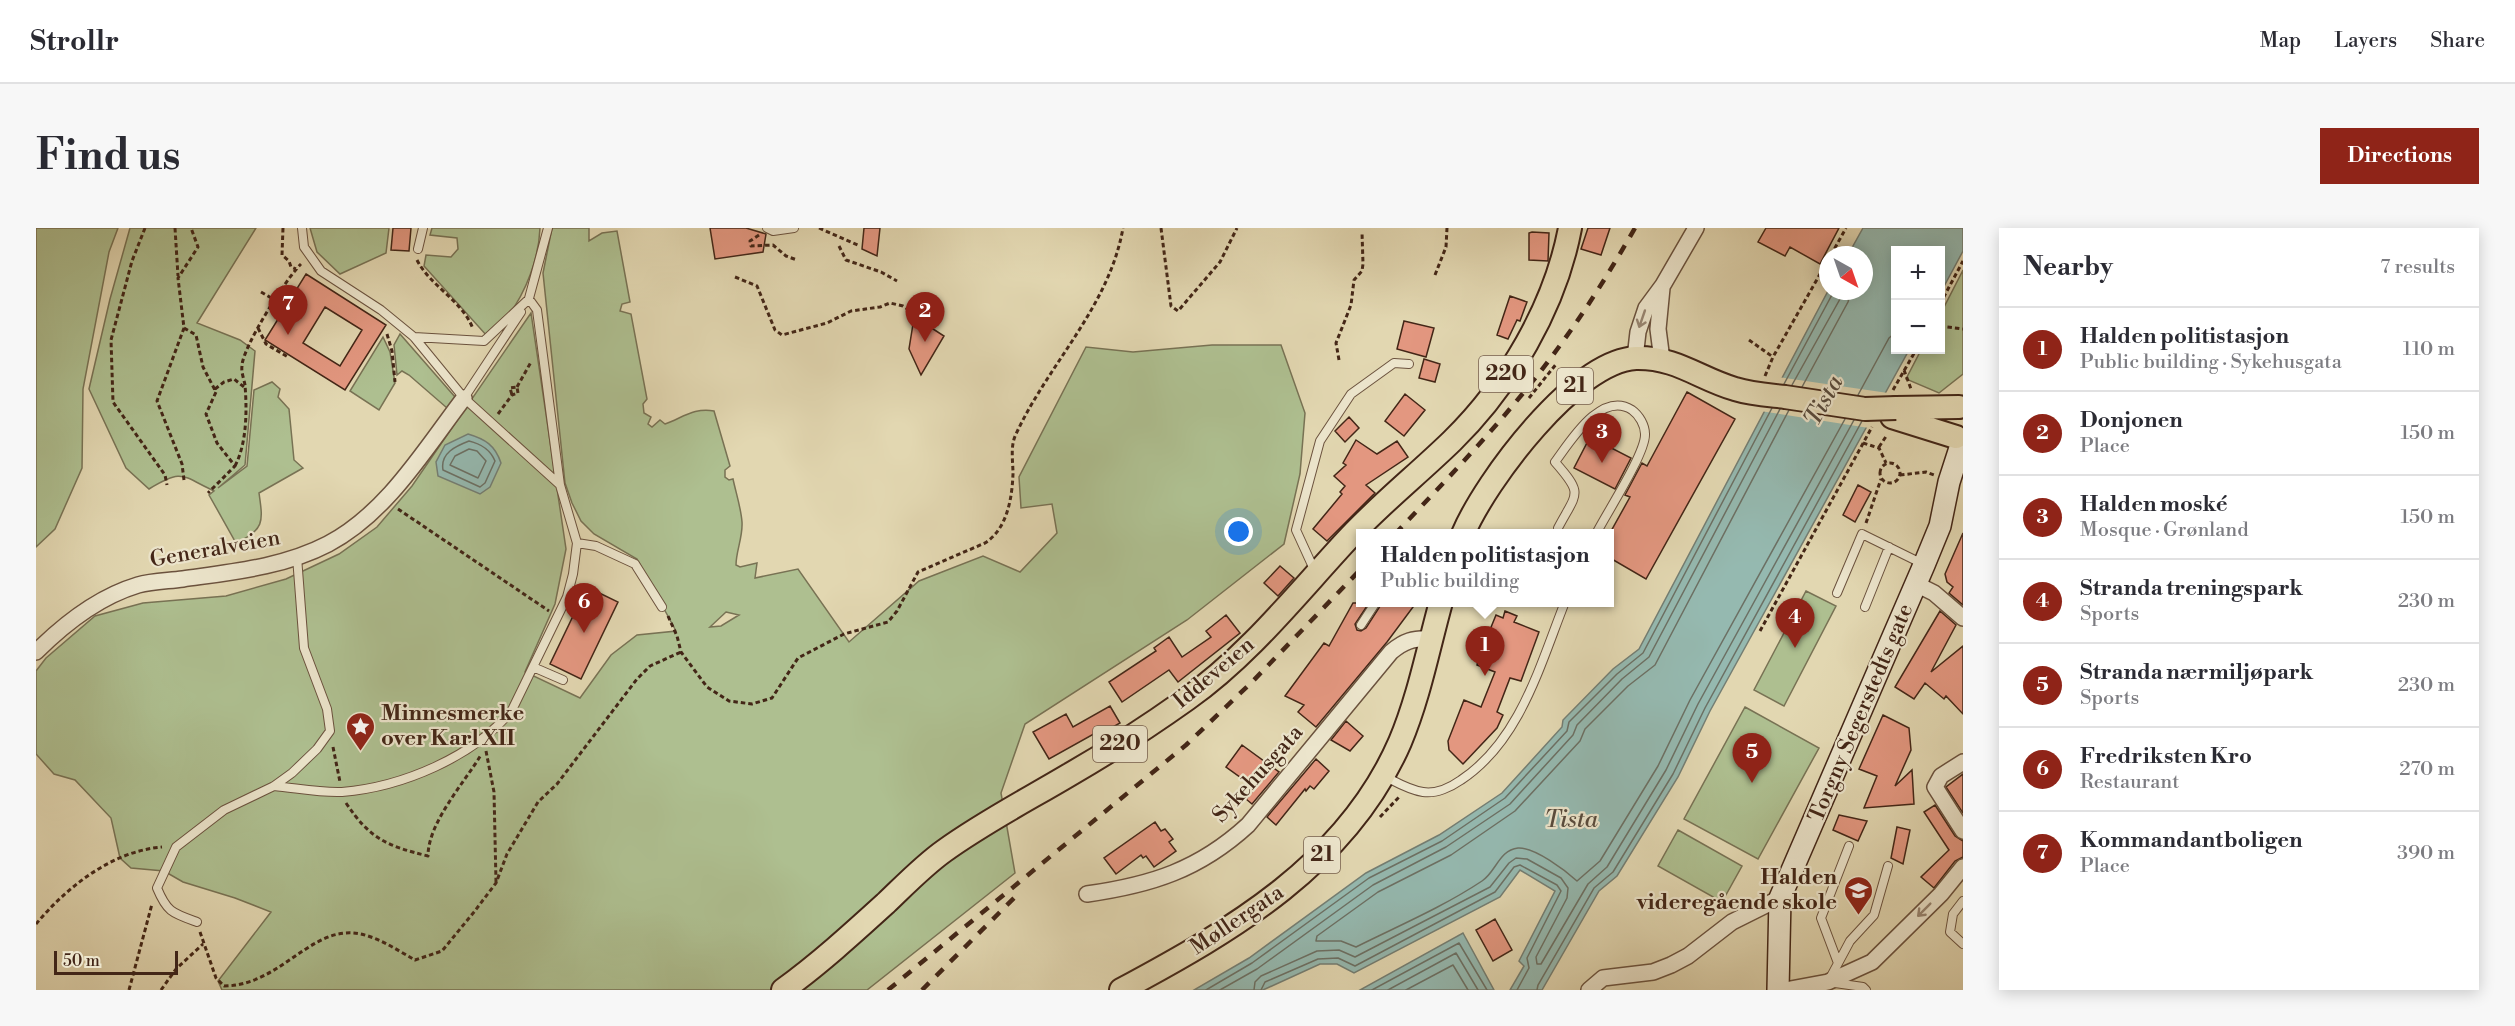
<!DOCTYPE html>
<html lang="en">
<head>
<meta charset="utf-8">
<style>
	:root { --surface:#fff; --page:#f7f7f7; --text:#2b2b33; --muted:#7c7c81; --line:#e1e1e2; --accent:#8f2418 }
	body { margin:0; font-family:"Libre Bodoni",serif; background:var(--page); color:var(--text) }
	.controls { position:absolute; right:18px; top:18px; display:grid; overflow:hidden; border-radius:0px; box-shadow:0 3px 15px #0003 }
	.controls button { width:54px; height:54px; display:grid; place-items:center; padding:0; border:0; border-bottom:2px solid var(--line); background:var(--surface); color:var(--text); font:30px sans-serif }
	.compass { position:absolute; left:1783px; top:18px; width:54px; height:54px; border-radius:50%; background:var(--surface); box-shadow:0 3px 15px #0003; rotate:140deg }
	.scale { position:absolute; left:18px; bottom:15px; width:124px; box-sizing:border-box; padding-left:6px; border:3px solid #432617; border-top:0; font-size:16px; line-height:21px; white-space:nowrap; color:#432617; -webkit-text-stroke:4px #ece5cc; paint-order:stroke }
	.you { position:absolute; left:1203px; top:304px; width:21px; height:21px; margin:-15px; border:4px solid #fff; border-radius:50%; background:#1a73e8; box-shadow:0 0 0 9px #1a73e833 }
	.badge { display:grid; place-items:center; width:39px; height:39px; border-radius:50%; background:var(--accent); color:#fff; font-size:20px; font-weight:700 }
	.pin { position:absolute; translate:-50% -50px; filter:drop-shadow(0 2px 3px #0008) }
	.pin::after { content:''; position:absolute; top:32px; width:21px; height:18px; background:inherit; clip-path:polygon(0 0,100% 0,50% 100%) }
	.popup { position:absolute; left:1320px; top:301px; width:258px; height:78px; box-sizing:border-box; display:grid; place-content:center; border-radius:0px; background:var(--surface); filter:drop-shadow(0 2px 4px #0005); font-size:20px; white-space:nowrap; color:var(--muted) }
	.popup b { font-size:22px; color:var(--text) }
	.popup::after { content:''; position:absolute; left:50%; top:100%; margin-left:-12px; border:12px solid transparent; border-top-color:var(--surface) }
	.list { margin:0; padding:0; list-style:none }
	h2 { display:flex; justify-content:space-between; align-items:center; height:78px; margin:0; padding:0 24px; font-size:26px }
	h2 small { font-size:20px; font-weight:400; color:var(--muted) }
	.list li { display:grid; grid-template-columns:39px 1fr auto; gap:18px; align-items:center; box-sizing:border-box; height:84px; padding:0 24px; border-top:2px solid var(--line) }
	.list b { display:block; font-size:22px; white-space:nowrap }
	.list p { margin:0; font-size:20px; white-space:nowrap; color:var(--muted) }
	.list em { font-size:20px; font-style:normal; color:var(--muted) }
	.map { position:relative; flex:none; width:1927px; height:762px; overflow:hidden; border-radius:0px }
	header { display:flex; align-items:center; gap:36px; box-sizing:border-box; height:84px; padding:0 30px; background:var(--surface); border-bottom:2px solid var(--line) }
	header strong { font-size:28px }
	nav { display:flex; gap:33px; margin-inline-start:auto; font-size:21px }
	.intro { display:flex; align-items:center; justify-content:space-between; box-sizing:border-box; height:144px; padding:0 36px }
	h1 { margin:0; font-size:42px }
	.button { padding:15px 27px; border-radius:0px; background:var(--accent); color:#fff; font-size:21px; font-weight:700 }
	main { display:flex; gap:36px; padding:0 36px }
	aside { flex:1; background:var(--surface); border-radius:0px; box-shadow:0 3px 15px #0003 }
	.map>svg:first-child { display:block }
	.green { fill:#aebf90; stroke:#787254; stroke-width:1.5; fill-rule:evenodd }
	.water { fill:#95b9b0; stroke:#747e73; stroke-width:1.5 }
	.pier { fill:#e2d7b1 }
	.lines { fill:none; stroke-linecap:round; stroke-linejoin:round }
	.shore { stroke:#6c7064; stroke-width:1.5 }
	.building { fill:#e39780; stroke:#432617; stroke-width:1.5; fill-rule:evenodd }
	.lane-casing { stroke:#6b523e; stroke-width:10 }
	.street-casing { stroke:#6b523e; stroke-width:18 }
	.secondary-casing { stroke:#432617; stroke-width:24 }
	.primary-casing { stroke:#432617; stroke-width:26 }
	.path { stroke:#432617; stroke-width:3; stroke-dasharray:4.5 3; stroke-linecap:butt }
	.lane { stroke:#ece5cc; stroke-width:8 }
	.street { stroke:#ece5cc; stroke-width:15 }
	.secondary { stroke:#ece5cc; stroke-width:21 }
	.primary { stroke:#e2d7b1; stroke-width:22 }
	.rail { stroke:#432617; stroke-width:4.5; stroke-dasharray:10 10; stroke-linecap:butt }
	.primary-bridge-casing { stroke:#432617; stroke-width:26; stroke-linecap:butt }
	.primary-bridge { stroke:#e2d7b1; stroke-width:22 }
	.oneway { stroke:#988672 }
	.labels { text-anchor:middle; dominant-baseline:central; stroke-width:4.5; stroke-linejoin:round; paint-order:stroke }
	.shield { fill:#ece5cc; stroke:#765f4d; stroke-width:1.5 }
	.shield-label { font-size:21px; font-weight:bold; fill:#432617 }
	.street-label { font-size:22px; fill:#432617; stroke:#ece5cc }
	.poi-label { font-size:22px; font-weight:bold; fill:#432617; stroke:#ece5cc; text-anchor:start }
	.water-label { font-size:24px; font-style:italic; fill:#584b3d; stroke:#ece5cc }
</style>
</head>
<body>
<header>
<strong>Strollr</strong>
<nav><a>Map</a><a>Layers</a><a>Share</a></nav>
</header>
<div class="intro"><h1>Find us</h1><a class="button">Directions</a></div>
<main>
<div class="map">
<svg width="1927" height="762" viewBox="0 0 1927 762">
	<rect width="100%" height="100%" fill="#e2d7b1"/>
	<filter id="stains"><feTurbulence type="fractalNoise" baseFrequency=".00333" numOctaves="4"/><feColorMatrix values="0 0 0 0 .2 0 0 0 0 .09 0 0 0 0 .02 0 0 0 .5 -.17"/></filter>
	<radialGradient id="worn" r=".72"><stop offset=".6" stop-color="#630" stop-opacity="0"/><stop offset="1" stop-color="#630" stop-opacity=".3"/></radialGradient>
	<!-- green -->
	<path class="green" d="M0,0H82L73,24L47,161L46,240L19,301L0,319Z
		M94,0H220L161,95L204,112L219,123L209,237L182,260L211,238L218,162L236,154L244,161L242,169L253,181L258,232L267,240L223,265C227,293 229,302 200,315L173,267L178,263C146,248 147,240 113,261L90,240L53,161L74,71Z
		M274,0H353L350,25L304,46L281,24Z
		M396,0H504C503,30 490,64 472,88C467,95 458,101 451,108L388,38L390,27L415,29L422,21L421,10L394,7Z
		M516,0H553V13L566,5L581,3L594,74L586,76L584,83L595,86L611,171L607,176L608,185L615,189L612,196L616,199L624,192L629,196C646,190 659,179 678,183L694,238L689,242V249L693,252L697,251C700,265 705,280 706,294C707,309 700,323 700,337L704,339L721,335L719,350L762,341L813,414L883,353L947,328L984,344L1021,305L1016,276L985,280L983,249L1050,119L1097,124L1176,117H1245L1269,185L1264,246L1248,316L1151,392L989,496L965,565L979,645L831,762H186L182,753L235,684L199,670L147,654L128,643L95,640L84,630L75,590L39,552L18,546L0,526V443L10,430L59,388L107,375L190,368L250,351L303,326L341,299L376,258L495,85L530,321L519,376L489,444L544,470L575,427L601,407L640,403L601,331L558,306L545,293L536,275L529,255L507,45ZM690,384L703,387L685,398L674,399Z
		M1927,42V146L1903,165L1870,151L1885,122H1904L1905,85Z
		M364,106L419,169L416,178L411,180L373,147L366,143L361,147L358,117Z
		M347,109L354,124L359,155L343,182L314,163Z
		M1770,363L1800,378L1748,478L1718,462Z
		M1709,479L1783,520L1722,631L1648,591Z
		M1642,602L1706,638L1686,674L1622,638Z"/>
	<!-- water -->
	<path class="water" d="M1827,0H1927V23L1905,64L1904,22H1860V122H1873L1674,483L1642,549L1581,648L1563,663L1506,762H1474L1488,738L1483,733L1519,663L1484,642L1464,669L1318,745L1301,736H1284L1227,762H1158L1213,730L1330,645L1403,607L1466,565L1526,499L1527,492L1577,441L1603,421L1792,63H1828V27H1812Z
		M432,206C449,211 459,217 465,235L454,259L444,266L402,248L400,234L409,217Z
		M1427,705L1458,762H1324Z"/>
	<!-- pier -->
	<path class="pier" d="M1742,149L1852,165L1833,200L1724,183Z"/>
	<g class="lines">
		<!-- shore -->
		<path class="shore" d="M1748,156L1798,63
			M1756,157L1804,71L1806,63
			M1766,159L1812,74L1815,63
			M1822,167L1853,110L1860,104
			M1753,182L1619,437L1592,458L1549,501L1544,513L1479,583L1415,627L1342,664L1281,708L1280,713H1305L1320,719C1362,698 1407,679 1446,653C1460,644 1463,622 1482,620C1499,619 1530,643 1541,653L1564,633L1622,538L1654,472L1809,191
			M433,213C445,216 454,221 459,233L449,255L444,259L407,242C404,225 420,218 433,213Z
			M433,221L441,223L450,233L442,250L414,237L419,228Z
			M1170,762L1216,735L1333,650L1406,613L1469,570L1531,503L1533,494L1581,446L1607,425L1736,180
			M1184,762L1221,741L1337,657L1410,619L1474,576L1537,507L1541,497L1586,451L1613,429L1744,181
			M1218,762L1219,754L1225,748L1281,723L1303,722L1319,729L1454,659L1473,635L1480,630L1491,631L1525,650L1532,660L1531,670L1500,729L1501,736H1505L1552,656L1571,639L1630,542L1662,476L1818,192
			M1225,762L1229,754L1282,731L1302,730L1319,738L1459,664L1478,639L1484,637L1521,657L1525,663L1491,730L1493,740L1481,762
			M1336,762L1423,715L1451,762
			M1352,762L1420,725L1442,762
			M1370,762L1417,737L1432,762
			M1501,762L1502,757L1558,660L1577,644L1637,546L1669,480L1826,193"/>
	</g>
	<!-- building -->
	<path class="building" d="M357,0H375L373,23L355,22Z
		M674,0H710L730,6L727,24L679,31Z
		M828,0H844L841,28L826,21Z
		M1552,0H1574L1565,27L1545,21Z
		M1730,0H1803L1784,36L1754,19L1749,28L1722,14Z
		M1496,4L1513,5L1512,33L1493,32V5Z
		M270,46L350,97L309,162L229,112ZM289,79L326,102L304,138L267,115Z
		M1474,68L1491,74L1484,93L1481,92L1472,111L1461,107Z
		M895,89L894,99L908,108L885,147L873,121L878,90Z
		M1368,93L1398,100L1390,129L1361,121Z
		M1388,131L1404,136L1399,154L1383,150Z
		M1651,164L1699,191L1610,351L1574,330V305L1594,269L1589,267L1606,235L1611,238Z
		M1369,166L1389,182L1368,208L1349,193Z
		M1313,189L1323,200L1309,214L1299,203Z
		M1554,209L1595,230L1579,261L1538,240Z
		M1320,212L1341,226L1361,213L1372,229L1330,257L1339,265L1291,313L1277,301L1306,266L1304,264L1309,258L1298,248L1310,237L1307,235Z
		M1822,257L1835,264L1819,294L1807,287Z
		M1927,305V377L1913,365L1917,359L1911,354L1909,346Z
		M1244,338L1258,350L1242,368L1228,355Z
		M551,359L582,374L545,451L514,436Z
		M1317,375H1333L1319,396L1321,402L1325,403L1330,400L1346,375H1380L1351,414L1280,499L1262,484L1268,477L1249,468L1288,415L1293,418Z
		M1469,383L1481,388L1478,394L1503,404L1485,453L1474,450L1461,484L1467,487L1461,500L1427,536L1413,522L1412,513L1428,472L1445,479L1459,444L1441,437L1442,432L1436,430L1444,407L1451,409L1460,387L1467,390Z
		M1904,383L1920,397L1895,444L1927,418V486L1910,468L1908,471L1889,455L1878,471L1859,459Z
		M1190,387L1204,405L1142,454L1133,442L1086,474L1073,454L1120,423L1118,420L1133,409L1146,429L1175,409L1170,403Z
		M1074,478L1084,495L1065,506L1063,503L1013,531L997,504L1030,486L1037,499Z
		M1847,487L1873,500L1875,522L1859,558L1876,542L1878,576L1828,580L1841,548L1823,541Z
		M1310,493L1327,508L1314,523L1295,512Z
		M1206,517L1243,544L1216,576L1210,571L1219,560L1190,539Z
		M1280,531L1293,543L1278,561L1274,558L1270,563L1269,561L1240,597L1231,589Z
		M1927,546V585L1910,559Z
		M1899,577L1919,608L1927,613V629L1919,633L1898,660L1885,649L1913,622L1888,584Z
		M1803,587L1831,593L1822,613L1797,602Z
		M1119,594L1125,603L1129,601L1137,611L1133,614L1140,623L1118,639L1110,628L1107,630L1105,627L1080,646L1068,630Z
		M1861,599L1874,602L1867,636L1855,630Z
		M1459,691L1476,722L1457,733L1440,702Z"/>
	<g class="lines">
		<defs>
			<path id="lane" d="M266,0L268,19L285,43L345,82L378,109L428,170L523,256
				M731,0L737,3L758,0
				M382,21L387,0
				M492,74L512,0
				M428,170L485,84
				M1522,300C1541,264 1548,267 1519,234C1534,214 1565,162 1596,182C1603,187 1609,197 1609,206C1610,225 1570,286 1560,306
				M541,315L560,318L599,336L626,379
				M1281,343L1276,337L1260,302L1284,213L1315,166L1358,135L1373,136
				M1801,365L1826,306L1887,336
				M1829,379L1853,319
				M1325,397L1340,374
				M497,439L527,452
				M1348,548C1360,554 1373,562 1387,564C1400,566 1415,559 1425,552C1484,513 1504,437 1529,374
				M238,558C260,560 284,565 306,564C366,559 438,529 476,482L531,369L537,346L541,315L524,257L501,82L493,71L448,113L378,109
				M1927,673L1917,686L1914,704L1927,716
				M161,694C136,685 131,684 121,660L140,619L188,582L238,558L256,545L281,521L294,503L291,481L268,420L261,329
				M1802,735L1785,690L1813,618
				M1830,762L1827,759L1792,754L1814,713L1838,687L1852,638"/>
			<path id="street" d="M1599,130L1602,104L1610,80L1627,57L1660,0
				M1626,132L1622,101L1626,60
				M1880,356L1898,365L1927,390
				M0,424C29,395 62,369 102,357C116,353 132,353 147,351C196,344 248,339 292,316C351,285 389,221 428,170
				M1927,534L1905,548L1899,559L1927,603
				M1051,666C1115,657 1163,642 1212,597L1355,424C1368,413 1377,410 1395,411
				M1553,762L1567,750L1617,744L1635,737L1652,728L1696,694L1744,670
				M1749,762L1792,754L1836,734L1905,666L1927,639"/>
			<path id="secondary" d="M1742,762L1744,670L1888,337L1904,298L1913,254L1925,217"/>
			<path id="primary" d="M1860,180L1923,179
				M1856,189L1920,209
				M1427,306C1450,252 1539,133 1600,130C1640,129 1664,151 1699,161C1715,166 1732,167 1749,169C1776,173 1802,177 1829,181
				M747,762C783,736 817,705 850,675C869,657 887,638 908,623C948,594 991,572 1033,547C1073,524 1113,498 1151,471C1212,428 1260,367 1310,313C1343,277 1381,247 1416,213C1473,157 1519,79 1534,0
				M1085,762C1197,702 1311,636 1364,514C1383,469 1392,421 1405,374"/>
		</defs>
		<!-- lane casing -->
		<use href="#lane" class="lane-casing"/>
		<!-- street casing -->
		<use href="#street" class="street-casing"/>
		<!-- secondary casing -->
		<use href="#secondary" class="secondary-casing"/>
		<!-- primary casing -->
		<use href="#primary" class="primary-casing"/>
		<!-- path -->
		<path class="path" d="M109,0L96,33L75,112L77,174L129,247L131,257
			M139,0L142,48
			M247,0L246,27L253,33L255,39L260,41
			M783,0L824,18
			M1125,0L1135,78L1142,83L1184,34L1201,0
			M723,7L714,13L715,18L737,17L750,28L761,32
			M803,18L810,32L845,44L861,53
			M1795,27L1810,0
			M381,32C394,58 427,73 437,101
			M1399,47L1410,19L1411,0
			M699,49L721,58L739,102L746,107L791,95L815,83L844,79L854,75L867,78L877,85
			M225,64L244,75
			M1904,76L1927,33
			M1904,98L1927,101
			M148,100L160,107L167,139L180,164L170,186L181,215L199,238L172,265
			M222,100L230,116L252,129
			M351,106L356,123L359,154
			M1713,112L1737,129
			M1303,132L1300,115L1315,77L1318,52L1326,43L1327,36L1326,4
			M1868,142L1875,161
			M1729,148L1737,129L1792,32
			M481,159L495,134
			M179,161L188,154L198,151L208,159
			M1857,162L1880,122
			M1493,170L1521,135
			M462,186L476,167L482,165L481,159L474,160L476,167
			M1827,215L1843,220L1850,235
			M1843,219L1851,207
			M1844 245a10 10 0 1 1 20 0a10 10 0 1 1-20 0Z
			M199,238C211,215 211,182 209,157C208,151 205,144 206,138C206,120 251,49 265,36
			M1864,247L1890,244L1898,247
			M148,252L146,236L121,173L148,100L142,50L162,19L155,0
			M362,281L513,383
			M1830,295L1845,251
			M632,388L641,408L645,424L671,459L693,473L716,476L736,470L762,430L808,406L852,394L861,383L882,344L949,315C971,301 976,271 977,246C977,233 974,218 980,206C1013,135 1073,79 1087,0
			M1724,403L1836,199
			M297,519L304,554
			M450,523L458,564L460,654
			M310,575C334,611 351,618 392,628C392,595 428,555 445,527
			M1344,589L1364,568
			M0,696C31,659 76,623 126,619
			M164,704L180,750L188,758C239,758 270,707 310,705C334,703 359,721 379,732L406,723L438,684L460,655L471,626L502,574L521,556L601,451L614,438L645,424
			M93,762L116,676
			M125,762L140,741L167,716"/>
		<!-- lane -->
		<use href="#lane" class="lane"/>
		<!-- street -->
		<use href="#street" class="street"/>
		<!-- secondary -->
		<use href="#secondary" class="secondary"/>
		<!-- primary -->
		<use href="#primary" class="primary"/>
		<!-- rail -->
		<path class="rail" d="M1359,306C1417,245 1476,184 1525,116C1552,79 1576,40 1599,0
			M852,762L1150,517L1217,453L1324,342
			M886,762L982,666"/>
		<defs>
			<path id="primary-bridge" d="M1829,181L1860,180"/>
		</defs>
		<!-- primary-bridge casing -->
		<use href="#primary-bridge" class="primary-bridge-casing"/>
		<!-- primary-bridge -->
		<use href="#primary-bridge" class="primary-bridge"/>
	</g>
	<!-- one-way arrows -->
	<defs><path id="oneway-shaft" d="M-6 0H5M1.5-3L5.5 0L1.5 3" fill="none" stroke-width="1.6" stroke-linecap="round" stroke-linejoin="round" transform="scale(1.5)"/></defs>
	<g class="oneway">
		<use href="#oneway-shaft" transform="translate(1606 91) rotate(109)"/>
		<use href="#oneway-shaft" transform="translate(1888 682) rotate(135)"/>
	</g>
	<!-- icons -->
	<defs>
		<symbol id="sight-pin" viewBox="-11 -11 22 30"><path d="M0 17L-7.5 6A9.5 9.5 0 1 1 7.5 6Z" fill="#8f2418" stroke="#ece5cc"/><path d="M0-6L1.8-2.2L6-1.7L2.9 1.2L3.7 5.4L0 3.3L-3.7 5.4L-2.9 1.2L-6-1.7L-1.8-2.2Z" fill="#fff"/></symbol>
		<symbol id="school-pin" viewBox="-11 -11 22 30"><path d="M0 17L-7.5 6A9.5 9.5 0 1 1 7.5 6Z" fill="#8f2418" stroke="#ece5cc"/><path d="M0-5L7-2L0 1L-7-2ZM-4 1L0 2.5L4 1V4Q0 6-4 4Z" fill="#fff"/></symbol>
	</defs>
	<g fill-rule="evenodd">
		<use href="#sight-pin" x="308" y="482" width="33" height="45"/>
		<use href="#school-pin" x="1806" y="646" width="33" height="45"/>
	</g>
	<g class="labels">
		<!-- shield labels -->
		<g class="shield">
			<rect x="1443" y="128" width="54" height="36" rx="4.5"/>
			<rect x="1521" y="140" width="36" height="36" rx="4.5"/>
			<rect x="1057" y="498" width="54" height="36" rx="4.5"/>
			<rect x="1268" y="609" width="36" height="36" rx="4.5"/>
		</g>
		<g class="shield-label">
			<text x="1470" y="146">220</text>
			<text x="1539" y="158">21</text>
			<text x="1084" y="516">220</text>
			<text x="1286" y="627">21</text>
		</g>
		<!-- street labels -->
		<g class="street-label">
			<text transform="translate(179 321) rotate(-10)">Generalveien</text>
			<text transform="translate(1178 445) rotate(-40)">Iddeveien</text>
			<text transform="translate(1825 485) rotate(-67)">Torgny Segerstedts gate</text>
			<text transform="translate(1222 546) rotate(-48)">Sykehusgata</text>
			<text transform="translate(1201 692) rotate(-34)">Møllergata</text>
		</g>
		<!-- poi labels -->
		<g class="poi-label">
			<text x="345" y="485">Minnesmerke<tspan x="345" dy="25">over Karl XII</tspan></text>
			<text x="1801" y="649" text-anchor="end">Halden<tspan x="1801" dy="25">videregående skole</tspan></text>
		</g>
		<!-- water labels -->
		<g class="water-label">
			<text transform="translate(1788 173) rotate(-61)">Tista</text>
			<text x="1535" y="592">Tista</text>
		</g>
	</g>
	<rect width="100%" height="100%" filter="url(#stains)"/>
	<rect width="100%" height="100%" fill="url(#worn)"/>
</svg>
<div class="controls">
<button>+</button>
<button>−</button>
</div>
<svg class="compass" viewBox="-18 -18 36 36"><path d="M0-13l5 13h-10z" fill="#e53935"/><path d="M0 13l5-13h-10z" fill="#7c7c81"/></svg>
<div class="scale">50 m</div>
<div class="you"></div>
<div class="pin badge" style="left:1449px;top:448px">1</div>
<div class="popup"><b>Halden politistasjon</b>Public building</div>
<div class="pin badge" style="left:889px;top:114px">2</div>
<div class="pin badge" style="left:1566px;top:235px">3</div>
<div class="pin badge" style="left:1759px;top:420px">4</div>
<div class="pin badge" style="left:1716px;top:555px">5</div>
<div class="pin badge" style="left:548px;top:405px">6</div>
<div class="pin badge" style="left:252px;top:107px">7</div>
</div>
<aside>
<h2>Nearby<small>7 results</small></h2>
<ul class="list">
<li><span class="badge">1</span><div><b>Halden politistasjon</b><p>Public building · Sykehusgata</p></div><em>110 m</em></li>
<li><span class="badge">2</span><div><b>Donjonen</b><p>Place</p></div><em>150 m</em></li>
<li><span class="badge">3</span><div><b>Halden moské</b><p>Mosque · Grønland</p></div><em>150 m</em></li>
<li><span class="badge">4</span><div><b>Stranda treningspark</b><p>Sports</p></div><em>230 m</em></li>
<li><span class="badge">5</span><div><b>Stranda nærmiljøpark</b><p>Sports</p></div><em>230 m</em></li>
<li><span class="badge">6</span><div><b>Fredriksten Kro</b><p>Restaurant</p></div><em>270 m</em></li>
<li><span class="badge">7</span><div><b>Kommandantboligen</b><p>Place</p></div><em>390 m</em></li>
</ul>
</aside>
</main>
</body>
</html>
